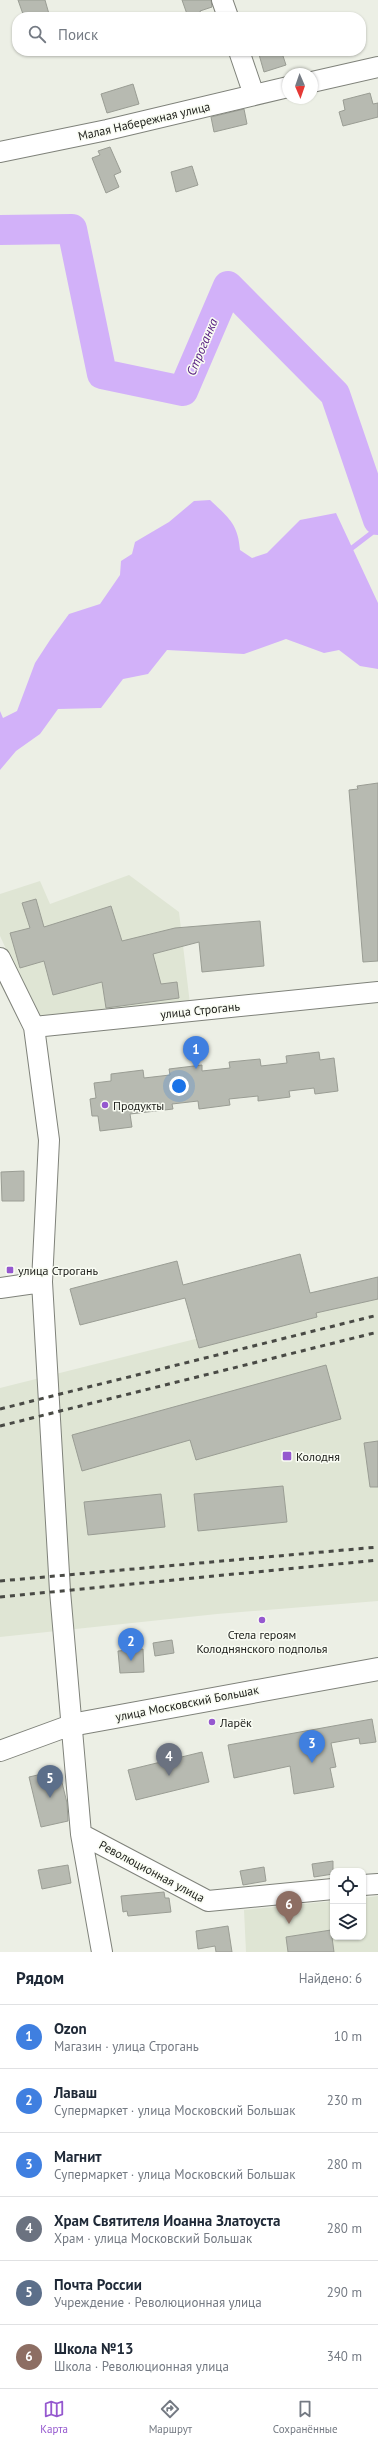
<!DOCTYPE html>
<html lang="ru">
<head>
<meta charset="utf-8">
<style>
	:root { --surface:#fff; --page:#f6f6f7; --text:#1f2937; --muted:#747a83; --line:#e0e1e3; --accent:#9558cf }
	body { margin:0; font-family:"PT Sans",sans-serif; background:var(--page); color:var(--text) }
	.controls { position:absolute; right:12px; bottom:12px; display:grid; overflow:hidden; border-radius:8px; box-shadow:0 1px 3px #0004 }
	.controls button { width:36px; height:36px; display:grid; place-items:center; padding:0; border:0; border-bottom:1px solid var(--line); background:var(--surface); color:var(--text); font:20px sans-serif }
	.compass { position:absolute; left:282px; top:68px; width:36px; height:36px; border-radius:50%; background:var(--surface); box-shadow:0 1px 3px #0004; rotate:178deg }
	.you { position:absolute; left:179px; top:1086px; width:14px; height:14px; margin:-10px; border:3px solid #fff; border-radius:50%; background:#1a73e8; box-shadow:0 0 0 6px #1a73e833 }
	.badge { display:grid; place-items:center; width:26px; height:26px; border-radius:50%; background:var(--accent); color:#fff; font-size:13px; font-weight:700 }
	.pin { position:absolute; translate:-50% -33px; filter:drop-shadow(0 1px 2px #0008) }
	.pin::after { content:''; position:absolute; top:21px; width:14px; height:12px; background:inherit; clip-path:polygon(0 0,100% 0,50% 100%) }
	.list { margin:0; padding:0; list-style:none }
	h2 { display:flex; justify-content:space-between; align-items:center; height:52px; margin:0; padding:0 16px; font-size:17px }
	h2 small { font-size:13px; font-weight:400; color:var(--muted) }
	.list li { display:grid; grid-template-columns:26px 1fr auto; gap:12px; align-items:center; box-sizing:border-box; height:64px; padding:0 16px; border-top:1px solid var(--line) }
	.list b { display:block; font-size:15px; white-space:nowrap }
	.list p { margin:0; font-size:13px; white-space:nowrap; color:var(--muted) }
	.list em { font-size:13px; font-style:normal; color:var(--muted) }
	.icon { flex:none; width:22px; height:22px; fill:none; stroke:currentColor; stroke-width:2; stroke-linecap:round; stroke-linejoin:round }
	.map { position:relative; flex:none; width:378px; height:1952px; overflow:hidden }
	.search { position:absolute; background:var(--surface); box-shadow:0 1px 3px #0004; left:12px; right:12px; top:12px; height:44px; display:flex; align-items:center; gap:10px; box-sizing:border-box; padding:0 14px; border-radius:16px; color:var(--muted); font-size:15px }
	.sheet { height:436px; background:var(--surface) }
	nav { display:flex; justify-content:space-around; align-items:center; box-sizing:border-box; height:56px; border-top:1px solid var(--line); background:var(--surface); font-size:11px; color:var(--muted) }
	nav a { display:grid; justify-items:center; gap:2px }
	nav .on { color:var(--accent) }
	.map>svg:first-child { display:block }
	.built { fill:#dfe5d4 }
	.water { fill:#d2b1f9 }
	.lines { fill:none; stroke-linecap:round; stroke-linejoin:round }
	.stream { stroke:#d2b1f9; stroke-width:5 }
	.river { stroke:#d2b1f9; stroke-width:30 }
	.building { fill:#b7bab1; stroke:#9a9d94 }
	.minor-casing { stroke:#7f827a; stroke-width:22 }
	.tertiary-casing { stroke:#7f827a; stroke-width:24 }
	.minor { stroke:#fff; stroke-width:20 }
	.tertiary { stroke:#fff; stroke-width:22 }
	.rail { stroke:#494a45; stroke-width:3; stroke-dasharray:5 5; stroke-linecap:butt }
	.poi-dot { fill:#9558cf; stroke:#f9fcf3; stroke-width:1.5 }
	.labels { text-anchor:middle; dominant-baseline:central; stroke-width:3; stroke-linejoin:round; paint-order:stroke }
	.street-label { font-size:12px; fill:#21221e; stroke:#f9fcf3 }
	.poi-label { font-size:12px; fill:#21221e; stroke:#f9fcf3; text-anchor:start }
	.water-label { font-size:13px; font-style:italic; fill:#531a7f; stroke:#f9fcf3 }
</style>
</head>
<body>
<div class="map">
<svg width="378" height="1952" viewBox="0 0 378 1952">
	<rect width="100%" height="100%" fill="#ecefe5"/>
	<!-- built -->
	<path class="built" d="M129,875L179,912L190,1004L39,1020L0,936V894L40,881L50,904Z
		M378,1293V1601L217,1614L0,1637V1388Z
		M378,1896V1952H246L244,1910L333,1901V1937H363V1898Z"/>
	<!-- water -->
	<path class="water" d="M210,500C229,518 238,524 240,550L252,558L267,553L300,520L336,513L378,603V669L360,666L339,650L324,653L286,639L244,654L167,650L148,674L123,679L101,708L58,709L40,734L16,751L0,770V711L3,718L17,711L35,663L50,640L69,614L100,604L120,575L121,561L132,554L135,542L169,522L194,501Z"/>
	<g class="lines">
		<!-- stream -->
		<path class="stream" d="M352,548L378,528"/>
		<!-- river -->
		<path class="river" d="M0,230L72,229L102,374L183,391L228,286L335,394L378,520"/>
	</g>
	<!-- building -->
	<path class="building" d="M18,0H45L49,14L39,17H24Z
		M182,0H211L212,7L200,11L201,14L188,17Z
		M258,51H276L277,54L282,53L286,65L264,72Z
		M133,84L139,104L107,113L101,94Z
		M370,93L373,104L378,103V117L343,126L339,112L345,110L343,100Z
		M244,109L247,124L214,132L211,117Z
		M110,147L121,172L114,175L119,187L106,193L92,158L100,155L98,151Z
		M192,166L198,185L176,192L171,172Z
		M378,783V961L363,962L349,790L358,789L357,786Z
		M36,899L44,927L111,906L122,941L175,928L260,921L264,966L202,972L199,942L153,954L161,984L177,982L179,998L106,1008L102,982L53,995L44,961L20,968L10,933L30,928L22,903Z
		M319,1052L320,1060L334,1058L338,1091L315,1094L314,1088L289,1091L290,1097L258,1101V1096L229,1099L230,1105L199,1109L198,1101L172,1104L173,1109L130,1114L132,1127L100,1131L98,1116H92L90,1099L96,1098L94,1083L111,1081V1074L143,1070L144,1078L170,1075L169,1069L202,1065V1071L230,1068L229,1062L260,1059L261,1066L287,1063L286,1056Z
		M24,1171V1201H2L1,1172Z
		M300,1254L310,1293L378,1277V1299L316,1313L317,1317L199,1348L185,1298L80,1325L70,1289L177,1261L183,1285Z
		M326,1365L341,1419L196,1460L190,1440L82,1471L72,1435Z
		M378,1441V1487H370L364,1443Z
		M283,1486L287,1522L198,1531L194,1494Z
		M161,1494L165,1527L88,1535L84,1502Z
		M172,1640L174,1653L155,1656L153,1643Z
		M143,1649L144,1672L120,1673L118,1651Z
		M372,1719L376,1742L360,1744L359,1738L331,1743L336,1767L330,1768L334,1787L294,1794L290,1766L234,1778L228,1745Z
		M202,1752L209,1782L136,1800L128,1770Z
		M59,1770L67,1803L68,1821L41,1827L29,1777Z
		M333,1861V1874L314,1877L312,1864Z
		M68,1865L71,1883L42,1889L38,1870Z
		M264,1867L266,1881L243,1885L240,1871Z
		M164,1892L165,1898H169L171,1912L128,1916L127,1911L123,1912L121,1896Z
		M228,1926L232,1952H216L215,1946L198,1949L196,1931Z
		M331,1930L334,1952H288L286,1937Z"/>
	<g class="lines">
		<defs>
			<path id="minor" d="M222,0L228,17
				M239,51L254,95
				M312,82L378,67
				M0,152L107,130L288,87
				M0,958L34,1027
				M42,1282L60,1591L81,1834L208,1901L333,1889
				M0,1288L42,1282L49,1140L34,1027L378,992
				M0,1751L71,1725
				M81,1834L102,1952
				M363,1885L378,1884"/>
			<path id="tertiary" d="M71,1725L378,1669"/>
		</defs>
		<!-- minor casing -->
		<use href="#minor" class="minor-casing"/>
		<!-- tertiary casing -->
		<use href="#tertiary" class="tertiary-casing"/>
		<!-- minor -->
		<use href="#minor" class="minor"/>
		<!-- tertiary -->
		<use href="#tertiary" class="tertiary"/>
		<!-- rail -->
		<path class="rail" d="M0,1409L378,1315
			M0,1426L378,1332
			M0,1581L378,1547
			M0,1597L378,1560"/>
	</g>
	<!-- markers -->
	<g class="poi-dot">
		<circle cx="105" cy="1105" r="4"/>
		<rect x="6" y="1266" width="8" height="8" rx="2"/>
		<rect x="282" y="1451" width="10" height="10" rx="2"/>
		<circle cx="262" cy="1620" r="4"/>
		<circle cx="212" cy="1722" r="4"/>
	</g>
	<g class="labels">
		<!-- street labels -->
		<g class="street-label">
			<text transform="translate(144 121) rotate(-13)">Малая Набережная улица</text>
			<text transform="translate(200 1010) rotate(-6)">улица Строгань</text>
			<text transform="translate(187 1703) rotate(-11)">улица Московский Большак</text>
			<text transform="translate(152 1871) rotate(28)">Революционная улица</text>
		</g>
		<!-- poi labels -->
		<g class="poi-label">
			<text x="113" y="1105">Продукты</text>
			<text x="18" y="1270">улица Строгань</text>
			<text x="296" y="1456">Колодня</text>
			<text x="262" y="1634" text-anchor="middle">Стела героям<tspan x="262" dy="14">Колоднянского подполья</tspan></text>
			<text x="220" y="1722">Ларёк</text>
		</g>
		<!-- water labels -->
		<g class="water-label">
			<text transform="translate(202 347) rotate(-67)">Строганка</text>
		</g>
	</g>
</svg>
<div class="controls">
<button><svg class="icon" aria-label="locate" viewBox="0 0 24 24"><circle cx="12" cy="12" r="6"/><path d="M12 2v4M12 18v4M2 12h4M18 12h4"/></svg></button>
<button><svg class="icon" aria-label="layers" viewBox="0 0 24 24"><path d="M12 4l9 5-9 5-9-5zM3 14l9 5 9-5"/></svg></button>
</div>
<svg class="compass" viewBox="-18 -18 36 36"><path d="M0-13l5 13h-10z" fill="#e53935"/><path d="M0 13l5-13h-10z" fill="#747a83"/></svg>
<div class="you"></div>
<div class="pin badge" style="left:196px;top:1069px;background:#3f7fe0">1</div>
<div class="pin badge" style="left:131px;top:1661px;background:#3f7fe0">2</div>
<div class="pin badge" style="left:312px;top:1763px;background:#3f7fe0">3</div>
<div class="pin badge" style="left:169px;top:1776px;background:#6b7280">4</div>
<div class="pin badge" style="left:50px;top:1798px;background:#5c6f8a">5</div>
<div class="pin badge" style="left:289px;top:1924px;background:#8d6e63">6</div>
<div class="search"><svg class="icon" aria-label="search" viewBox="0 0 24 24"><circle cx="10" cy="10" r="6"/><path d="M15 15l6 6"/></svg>Поиск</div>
</div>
<section class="sheet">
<h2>Рядом<small>Найдено: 6</small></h2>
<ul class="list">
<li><span class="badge" style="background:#3f7fe0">1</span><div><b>Ozon</b><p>Магазин · улица Строгань</p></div><em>10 m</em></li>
<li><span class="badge" style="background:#3f7fe0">2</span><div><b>Лаваш</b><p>Супермаркет · улица Московский Большак</p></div><em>230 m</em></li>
<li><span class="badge" style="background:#3f7fe0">3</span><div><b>Магнит</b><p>Супермаркет · улица Московский Большак</p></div><em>280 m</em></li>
<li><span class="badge" style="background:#6b7280">4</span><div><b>Храм Святителя Иоанна Златоуста</b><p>Храм · улица Московский Большак</p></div><em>280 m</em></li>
<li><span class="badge" style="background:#5c6f8a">5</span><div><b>Почта России</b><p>Учреждение · Революционная улица</p></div><em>290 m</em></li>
<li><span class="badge" style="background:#8d6e63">6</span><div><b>Школа №13</b><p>Школа · Революционная улица</p></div><em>340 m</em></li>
</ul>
</section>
<nav>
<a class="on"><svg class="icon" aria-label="map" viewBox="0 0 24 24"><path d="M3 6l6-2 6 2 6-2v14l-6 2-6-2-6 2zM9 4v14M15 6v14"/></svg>Карта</a>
<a><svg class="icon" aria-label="directions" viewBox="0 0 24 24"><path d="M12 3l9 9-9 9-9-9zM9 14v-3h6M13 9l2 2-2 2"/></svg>Маршрут</a>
<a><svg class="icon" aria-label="saved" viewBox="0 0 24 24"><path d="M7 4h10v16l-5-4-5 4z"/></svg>Сохранённые</a>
</nav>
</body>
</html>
